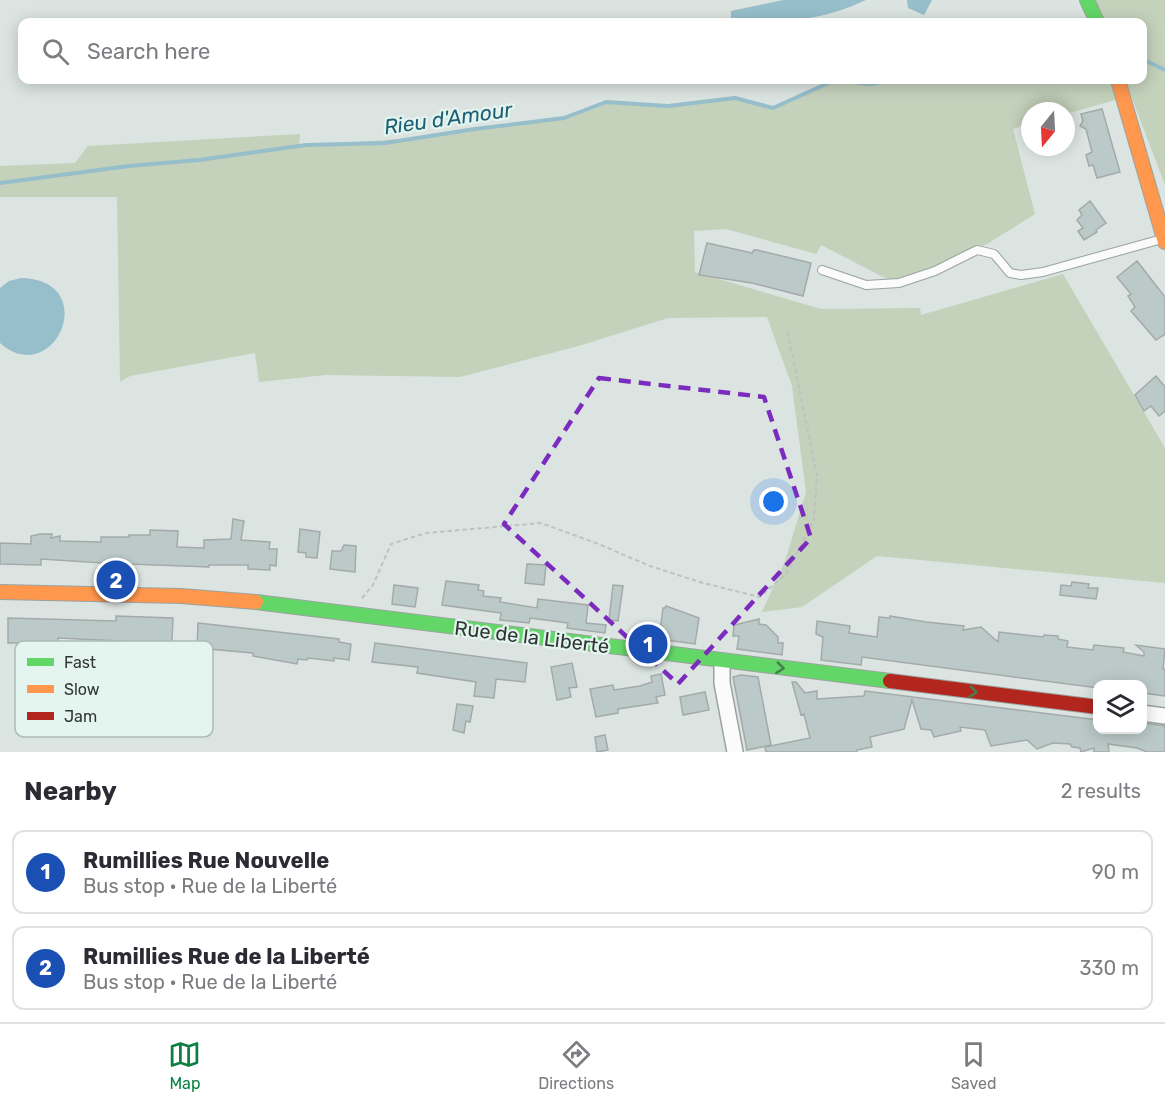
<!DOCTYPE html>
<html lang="en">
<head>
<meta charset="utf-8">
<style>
	:root { --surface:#fff; --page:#f7f7f7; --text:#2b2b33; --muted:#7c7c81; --line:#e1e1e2; --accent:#0b8043 }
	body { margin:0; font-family:Rubik,sans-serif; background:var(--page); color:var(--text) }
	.controls { position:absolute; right:18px; bottom:18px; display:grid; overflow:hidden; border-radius:12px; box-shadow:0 3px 15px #0003 }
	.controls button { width:54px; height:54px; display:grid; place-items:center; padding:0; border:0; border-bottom:2px solid var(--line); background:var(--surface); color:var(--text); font:30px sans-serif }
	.compass { position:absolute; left:1021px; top:102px; width:54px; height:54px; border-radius:50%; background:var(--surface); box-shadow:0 3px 15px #0003; rotate:198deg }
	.you { position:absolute; left:774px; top:502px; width:21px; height:21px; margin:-15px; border:4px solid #fff; border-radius:50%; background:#1a73e8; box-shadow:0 0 0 9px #1a73e833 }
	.badge { display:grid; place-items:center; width:39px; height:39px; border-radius:50%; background:var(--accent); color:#fff; font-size:20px; font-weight:700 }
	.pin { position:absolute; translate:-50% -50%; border:3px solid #fff; box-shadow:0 2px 6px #0006 }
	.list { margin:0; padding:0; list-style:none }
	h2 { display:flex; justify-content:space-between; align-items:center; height:78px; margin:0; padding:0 24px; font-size:26px }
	h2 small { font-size:20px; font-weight:400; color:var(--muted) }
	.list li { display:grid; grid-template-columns:39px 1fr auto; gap:18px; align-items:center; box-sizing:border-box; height:84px; margin:0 12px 12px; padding:0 12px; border:2px solid var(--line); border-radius:12px }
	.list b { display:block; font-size:22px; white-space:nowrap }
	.list p { margin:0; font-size:20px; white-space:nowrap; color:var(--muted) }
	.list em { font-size:20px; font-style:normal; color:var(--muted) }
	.icon { flex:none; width:33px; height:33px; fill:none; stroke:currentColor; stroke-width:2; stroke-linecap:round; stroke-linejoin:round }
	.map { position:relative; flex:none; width:1165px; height:752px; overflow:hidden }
	.search { position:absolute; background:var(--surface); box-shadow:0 3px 15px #0003; left:18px; right:18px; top:18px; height:66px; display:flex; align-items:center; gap:15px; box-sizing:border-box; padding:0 21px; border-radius:12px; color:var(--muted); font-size:22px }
	.sheet { height:270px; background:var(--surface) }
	nav { display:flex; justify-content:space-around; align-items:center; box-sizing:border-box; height:84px; border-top:2px solid var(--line); background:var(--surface); font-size:16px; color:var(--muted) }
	nav a { display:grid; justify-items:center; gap:3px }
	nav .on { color:var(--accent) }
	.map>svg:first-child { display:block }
	.green { fill:#c4d1bb }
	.water { fill:#96becb }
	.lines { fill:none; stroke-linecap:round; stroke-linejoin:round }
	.stream { stroke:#96becb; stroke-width:4 }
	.building { fill:#bbcac9; stroke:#a3aaa8; stroke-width:1.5 }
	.lane-casing { stroke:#9ba2a0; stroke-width:10 }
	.street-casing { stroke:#9ba2a0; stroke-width:18 }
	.fast-casing { stroke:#9ba2a0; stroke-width:16 }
	.slow-casing { stroke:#9ba2a0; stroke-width:16 }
	.jam-casing { stroke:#9ba2a0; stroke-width:16 }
	.path { stroke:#bec2c1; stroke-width:2; stroke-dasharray:4.5 3; stroke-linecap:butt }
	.lane { stroke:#fafbfa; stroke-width:8 }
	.street { stroke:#fafbfa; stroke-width:15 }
	.fast { stroke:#63d668; stroke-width:14 }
	.slow { stroke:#ff974d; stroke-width:14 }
	.jam { stroke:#b3261e; stroke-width:14 }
	.oneway { stroke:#467d4b }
	.marked { fill:none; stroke:#7b2cbf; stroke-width:4.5; stroke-dasharray:12 8; stroke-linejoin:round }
	.labels { text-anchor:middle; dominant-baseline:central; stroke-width:4.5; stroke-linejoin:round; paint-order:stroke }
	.street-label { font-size:20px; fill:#2e3533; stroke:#e4f5ef }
	.water-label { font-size:21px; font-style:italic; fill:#1b5f74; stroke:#e4f5ef }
	.key { fill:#e4f5ef; stroke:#adbbb7; stroke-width:1.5 }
	.key-label { font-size:16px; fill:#2e3533 }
</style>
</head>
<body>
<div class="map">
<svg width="1165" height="752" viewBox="0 0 1165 752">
	<rect width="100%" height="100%" fill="#dbe4e1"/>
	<!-- green -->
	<path class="green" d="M1095,0H1165V185L1125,80H1142V22H1104Z
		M835,80L870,84L891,80H1115L1119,99L1066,114V111H1030V124L1013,129L1035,214L987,244L895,283L821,245L816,254L726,229L694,231L695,272L821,309L920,308L921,315L1063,274L1165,448V583L877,556L802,607L762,612L785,561L806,492L792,386L767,317L668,318L582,345L460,377L326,375L259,382L255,353L130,376L120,382L117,197H0V166L75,163L88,146L300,134L299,150L300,146L414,138L564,118L606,102L673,105L735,98L773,108Z"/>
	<!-- water -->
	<path class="water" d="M783,0H866C818,22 782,23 731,22V11Z
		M907,0H932L924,15L908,8Z
		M21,278C103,280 54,391 0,343V288L9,281Z"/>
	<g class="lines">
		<!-- stream -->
		<path class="stream" d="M1142,59L1165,70
			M0,183L129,166L199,160L306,145L385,143L475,129L564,118L606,102L668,106L735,98L773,108L835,80L870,84L891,80"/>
	</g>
	<!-- building -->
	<path class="building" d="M1102,109L1120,172L1097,178L1093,165L1089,166L1086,155L1092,152L1086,129L1080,126L1083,121L1081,114Z
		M1090,201L1106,223L1096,230L1097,232L1084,240L1078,231L1083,228L1077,220L1082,215L1079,210Z
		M707,243L752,253L754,250H757L811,263L803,296L752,283L699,275Z
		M1137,261L1165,297V334L1156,340L1131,311L1135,307L1128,296L1131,294L1117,277Z
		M1156,376L1165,387V411L1159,416L1151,406L1144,411L1135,395Z
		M233,519L244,521L241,540L270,542L269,549H277L276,566L270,565V570L248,569V565H209V567L129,564L118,560V564L41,559V565L0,564V543L31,544V536L40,534H52L51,538L60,536V541L101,542V537H129V535H150V530L178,531L177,547L204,548V540L231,539Z
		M300,529L320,532L317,558L306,557V553L298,552Z
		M344,545L356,546L355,572L330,569L332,551H341Z
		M527,564L546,565L544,585L525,583Z
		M446,581L479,585L478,590L484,591L483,596L501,598L500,602L537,608L538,599L588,605L586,623L606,625L605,633L567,628L568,623L530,618L529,623L500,620L501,613L442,605Z
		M1072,582L1089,584L1088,588H1098L1096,599L1060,595L1061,585L1071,586Z
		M394,585L418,588L415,607L392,604Z
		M613,585L623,586L618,621L609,620Z
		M666,606L699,618L695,644L659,639L663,608H665Z
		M116,616L173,618L171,660L157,652V661H141V642L58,638V642H40L39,685H42L41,701H23L24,643H8V618L116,621Z
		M890,616L926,622L964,626L963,630L981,627L998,642L999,632L1043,637L1044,635L1058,636V639L1068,641L1067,647L1093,650L1094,645L1124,648L1123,652L1144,656V652L1136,645L1165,649L1163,669H1165V696L1143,693V684H1098V688L862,657L861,665L821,660L823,637L816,634L817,621L850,626L849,633L877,637L879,617L890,618Z
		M759,619V624L766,625L778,637V643H783L782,655L737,649L739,636H733L734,625Z
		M198,623L339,639V642L351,644L349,660L334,658V661L308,658L307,660L298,659L297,664L253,656V653L197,648Z
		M375,643L527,663L525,682L496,679L494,698L474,696L476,682L417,673L418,667L372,662Z
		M572,663L577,687L569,688L571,697L557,700L551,667Z
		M661,674L665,695L656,697L658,703L618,709V713L596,717L590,689L613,685L614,690L640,686L652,682L651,676Z
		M741,675L758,677L771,745L747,750L733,677Z
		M792,682H796L805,693L817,691V699L864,696L865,691L1098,720V729H1143V723L1165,726V752H1147L1137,748L1108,744L1109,752H1094V748L1081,752L1080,748L1072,747L1070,744L1053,743L1037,749L1027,740L991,746L985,730L960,727L961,731L934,737L931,730L921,729L912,700L904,729L870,737L872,747L857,750V752H766L765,747L810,738L804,714L801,715Z
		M705,692L709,710L683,715L680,697Z
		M457,704L473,706L470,722L466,721L464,733L453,730Z
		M605,735L608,750L597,752L595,737Z"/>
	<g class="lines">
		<defs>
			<path id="lane" d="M822,270L866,285L899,283L935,271L977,250L994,254L1010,273L1021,275L1043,272L1162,239"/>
			<path id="street" d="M722,661V683L735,752
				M1142,713L1165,716"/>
			<path id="fast" d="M1087,0L1097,22
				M256,602L890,681"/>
			<path id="slow" d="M1118,80L1165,242
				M0,592L181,596L256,602"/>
			<path id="jam" d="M890,681L1098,707"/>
		</defs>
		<!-- lane casing -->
		<use href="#lane" class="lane-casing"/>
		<!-- street casing -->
		<use href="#street" class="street-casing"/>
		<!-- fast casing -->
		<use href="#fast" class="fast-casing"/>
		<!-- slow casing -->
		<use href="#slow" class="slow-casing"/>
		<!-- jam casing -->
		<use href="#jam" class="jam-casing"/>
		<!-- path -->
		<path class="path" d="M362,598L373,585L391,544L426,533L541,523L596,543L650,566L703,583L760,597L787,573L814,519L817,476L787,329"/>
		<!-- lane -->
		<use href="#lane" class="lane"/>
		<!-- street -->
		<use href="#street" class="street"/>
		<!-- fast -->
		<use href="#fast" class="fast"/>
		<!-- slow -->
		<use href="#slow" class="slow"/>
		<!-- jam -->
		<use href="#jam" class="jam"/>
	</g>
	<!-- one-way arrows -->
	<defs><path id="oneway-chevron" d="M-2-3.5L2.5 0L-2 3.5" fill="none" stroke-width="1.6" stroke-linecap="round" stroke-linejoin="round" transform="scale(1.5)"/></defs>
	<g class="oneway">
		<use href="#oneway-chevron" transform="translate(780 668) rotate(7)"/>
		<use href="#oneway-chevron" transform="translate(973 692) rotate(7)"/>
	</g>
	<!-- marked area -->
	<path class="marked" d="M599,378L764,397L811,538L678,684L504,524Z"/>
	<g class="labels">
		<!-- street labels -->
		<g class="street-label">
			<text transform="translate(532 637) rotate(7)">Rue de la Liberté</text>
		</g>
		<!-- water labels -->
		<g class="water-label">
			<text transform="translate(448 118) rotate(-8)">Rieu d'Amour</text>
		</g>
	</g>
	<!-- legend -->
	<rect x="15" y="641" width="198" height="96" rx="9" class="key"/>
	<rect x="27" y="658" width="27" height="8" fill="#63d668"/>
	<rect x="27" y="685" width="27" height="8" fill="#ff974d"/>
	<rect x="27" y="712" width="27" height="8" fill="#b3261e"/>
	<g class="key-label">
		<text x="64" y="668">Fast</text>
		<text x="64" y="695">Slow</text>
		<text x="64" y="722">Jam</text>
	</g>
</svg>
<div class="controls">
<button><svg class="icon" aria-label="layers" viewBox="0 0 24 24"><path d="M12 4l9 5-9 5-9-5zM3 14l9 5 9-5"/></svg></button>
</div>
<svg class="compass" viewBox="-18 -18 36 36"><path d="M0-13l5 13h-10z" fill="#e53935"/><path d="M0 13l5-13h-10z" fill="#7c7c81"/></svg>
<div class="you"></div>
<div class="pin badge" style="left:648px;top:644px;background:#1a4fb4">1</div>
<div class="pin badge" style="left:116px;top:580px;background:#1a4fb4">2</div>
<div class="search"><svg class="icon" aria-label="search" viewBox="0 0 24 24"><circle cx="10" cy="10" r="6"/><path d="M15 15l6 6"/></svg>Search here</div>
</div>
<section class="sheet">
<h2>Nearby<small>2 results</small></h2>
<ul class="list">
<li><span class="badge" style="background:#1a4fb4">1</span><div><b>Rumillies Rue Nouvelle</b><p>Bus stop · Rue de la Liberté</p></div><em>90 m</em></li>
<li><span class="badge" style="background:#1a4fb4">2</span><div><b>Rumillies Rue de la Liberté</b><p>Bus stop · Rue de la Liberté</p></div><em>330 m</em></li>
</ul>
</section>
<nav>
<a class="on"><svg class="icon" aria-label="map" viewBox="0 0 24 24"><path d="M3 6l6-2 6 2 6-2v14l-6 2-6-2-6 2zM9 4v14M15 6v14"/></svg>Map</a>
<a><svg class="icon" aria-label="directions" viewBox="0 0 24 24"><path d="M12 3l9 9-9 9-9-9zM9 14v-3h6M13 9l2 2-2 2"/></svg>Directions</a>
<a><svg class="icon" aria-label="saved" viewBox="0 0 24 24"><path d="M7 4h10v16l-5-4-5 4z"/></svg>Saved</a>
</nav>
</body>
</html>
